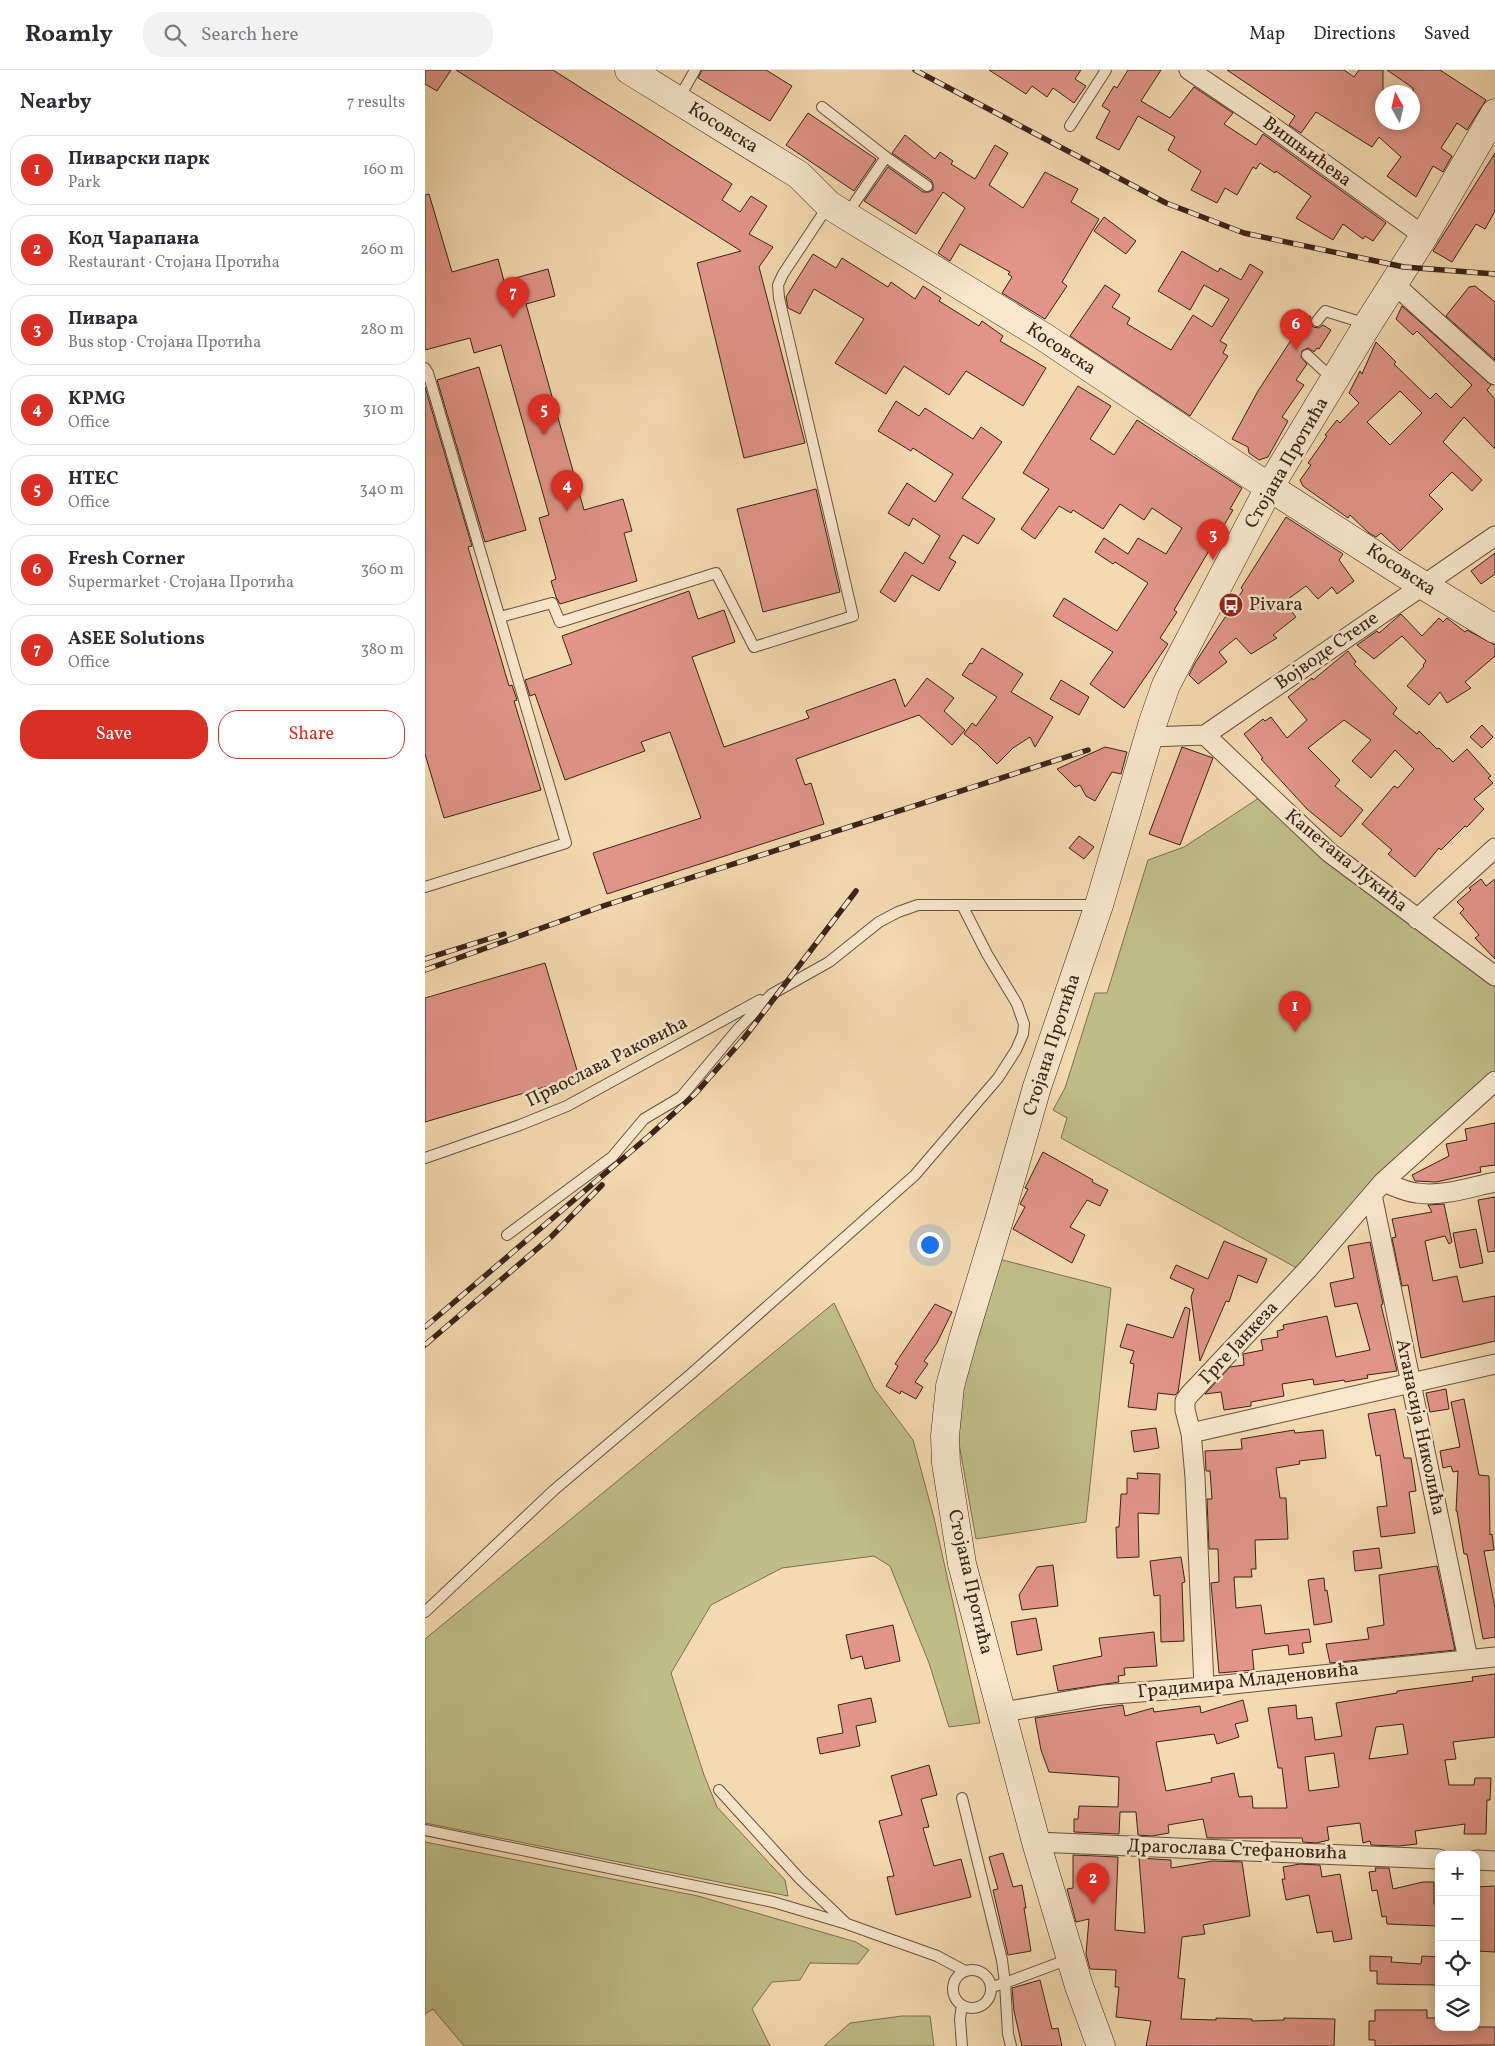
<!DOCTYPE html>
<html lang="en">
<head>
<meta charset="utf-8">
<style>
	:root { --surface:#fff; --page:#f2f2f3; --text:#2b2b33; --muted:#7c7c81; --line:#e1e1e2; --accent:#d93025 }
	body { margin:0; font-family:Vollkorn,serif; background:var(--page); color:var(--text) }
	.controls { position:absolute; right:15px; bottom:15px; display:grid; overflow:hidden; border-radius:10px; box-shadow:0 2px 12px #0003 }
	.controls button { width:45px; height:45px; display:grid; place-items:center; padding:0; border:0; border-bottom:1px solid var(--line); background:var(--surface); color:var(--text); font:25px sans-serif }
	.compass { position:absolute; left:950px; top:15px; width:45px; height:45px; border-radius:50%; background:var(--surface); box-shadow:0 2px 12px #0003; rotate:352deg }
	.you { position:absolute; left:504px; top:1174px; width:18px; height:18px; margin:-12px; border:4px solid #fff; border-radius:50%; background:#1a73e8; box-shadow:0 0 0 8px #1a73e833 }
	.badge { display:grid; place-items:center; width:32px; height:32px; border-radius:50%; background:var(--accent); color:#fff; font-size:16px; font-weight:700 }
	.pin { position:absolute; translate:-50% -41px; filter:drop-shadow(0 1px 2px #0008) }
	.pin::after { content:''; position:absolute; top:26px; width:18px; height:15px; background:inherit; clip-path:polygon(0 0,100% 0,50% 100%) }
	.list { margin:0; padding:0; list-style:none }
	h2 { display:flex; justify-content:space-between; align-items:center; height:65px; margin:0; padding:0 20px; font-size:21px }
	h2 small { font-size:16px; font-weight:400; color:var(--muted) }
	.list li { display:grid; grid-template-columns:32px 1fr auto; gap:15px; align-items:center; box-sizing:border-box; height:70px; margin:0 10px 10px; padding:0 10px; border:1px solid var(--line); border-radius:20px }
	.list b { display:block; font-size:19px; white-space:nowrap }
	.list p { margin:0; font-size:16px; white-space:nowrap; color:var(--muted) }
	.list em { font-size:16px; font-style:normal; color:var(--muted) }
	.actions { display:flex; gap:10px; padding:15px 20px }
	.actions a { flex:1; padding:11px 0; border:1px solid var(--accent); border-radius:20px; text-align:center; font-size:18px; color:var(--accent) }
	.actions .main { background:var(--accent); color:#fff }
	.icon { flex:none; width:28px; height:28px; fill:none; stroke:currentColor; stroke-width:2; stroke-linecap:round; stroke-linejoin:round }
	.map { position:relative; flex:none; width:1070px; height:1976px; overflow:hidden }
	header { display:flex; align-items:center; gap:30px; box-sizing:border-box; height:70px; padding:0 25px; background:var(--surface); border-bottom:1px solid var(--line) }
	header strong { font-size:24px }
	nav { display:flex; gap:28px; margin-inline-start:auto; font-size:18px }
	.search { width:350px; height:45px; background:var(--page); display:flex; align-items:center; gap:12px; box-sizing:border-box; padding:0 18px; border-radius:20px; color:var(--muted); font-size:19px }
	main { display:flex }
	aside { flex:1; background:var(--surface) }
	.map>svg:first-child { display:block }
	.green { fill:#bfbe89; stroke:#7d7050 }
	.building { fill:#e09588; stroke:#3b2316; fill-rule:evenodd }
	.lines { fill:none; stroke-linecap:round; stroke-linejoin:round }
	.lane-casing { stroke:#69513d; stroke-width:12 }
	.street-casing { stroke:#69513d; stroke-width:21 }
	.secondary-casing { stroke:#3b2316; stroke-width:29 }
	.lane { stroke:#f8e7cc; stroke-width:10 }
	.street { stroke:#f8e7cc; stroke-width:19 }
	.secondary { stroke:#f8e7cc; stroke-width:28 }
	.rail-casing { stroke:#3b2316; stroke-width:5.5 }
	.rail { stroke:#f8e7cc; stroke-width:4; stroke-dasharray:11; stroke-linecap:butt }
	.labels { text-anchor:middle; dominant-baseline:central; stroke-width:5; stroke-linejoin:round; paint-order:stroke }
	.street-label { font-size:19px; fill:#3b2316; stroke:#f8e7cc }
	.poi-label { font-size:19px; fill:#3b2316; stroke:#f8e7cc; text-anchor:start }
</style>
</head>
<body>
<header>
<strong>Roamly</strong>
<div class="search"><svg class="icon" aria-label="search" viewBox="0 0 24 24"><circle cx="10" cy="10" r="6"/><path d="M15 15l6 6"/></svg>Search here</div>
<nav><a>Map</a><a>Directions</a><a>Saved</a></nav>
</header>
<main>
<aside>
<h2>Nearby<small>7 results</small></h2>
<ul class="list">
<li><span class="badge">1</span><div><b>Пиварски парк</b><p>Park</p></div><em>160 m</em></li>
<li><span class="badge">2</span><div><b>Код Чарапана</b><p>Restaurant · Стојана Протића</p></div><em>260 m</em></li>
<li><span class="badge">3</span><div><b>Пивара</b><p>Bus stop · Стојана Протића</p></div><em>280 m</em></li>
<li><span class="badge">4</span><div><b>KPMG</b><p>Office</p></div><em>310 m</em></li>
<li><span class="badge">5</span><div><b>HTEC</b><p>Office</p></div><em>340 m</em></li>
<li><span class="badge">6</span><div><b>Fresh Corner</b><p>Supermarket · Стојана Протића</p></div><em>360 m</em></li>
<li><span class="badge">7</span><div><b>ASEE Solutions</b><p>Office</p></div><em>380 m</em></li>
</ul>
<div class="actions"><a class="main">Save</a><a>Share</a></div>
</aside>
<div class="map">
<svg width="1070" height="1976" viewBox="0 0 1070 1976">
	<rect width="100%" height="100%" fill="#f4dab1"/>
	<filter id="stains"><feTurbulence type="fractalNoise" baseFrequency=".004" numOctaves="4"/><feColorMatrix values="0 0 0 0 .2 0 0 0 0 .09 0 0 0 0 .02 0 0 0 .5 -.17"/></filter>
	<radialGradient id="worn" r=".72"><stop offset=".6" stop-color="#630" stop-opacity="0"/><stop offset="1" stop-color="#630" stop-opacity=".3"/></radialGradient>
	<!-- green -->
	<path class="green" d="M837,726L1070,912V1012L879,1202L636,1068L642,1048L628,1040L640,1018L670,923H682L723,790L759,777Z
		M570,1188L686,1218L661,1452L551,1469L529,1345Z
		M409,1233L449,1318L488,1370L509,1448L555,1653L524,1657L504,1593L465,1496L449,1486L357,1498L286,1535L246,1603L279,1705L292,1737L360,1810L363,1826L0,1753V1569Z
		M0,1772L273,1826L431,1872L444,1880L433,1894L385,1893L375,1910L347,1912L327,1939L345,1976H39L8,1939L0,1944Z
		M477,1946H505L509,1976H399L425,1953Z"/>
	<!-- building -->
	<path class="building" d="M0,0H26L12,21L0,14Z
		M31,0H128L307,114L297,130L315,142L326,126L342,136L324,164L348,177L334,197L380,373L319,388L272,193L316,181Z
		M277,0H341L367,16L345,51L273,8Z
		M564,0H656L650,9L661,16L649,33L628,18L622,27L607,16L601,24Z
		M703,0H736L716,31L745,48L769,17L808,43L799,54L831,75L838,64L961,153L948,171L940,166L938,169L918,154L908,170L871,148L886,126L851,101L850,103L835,93L831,99L828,97L812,125L800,118L792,133L766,120L776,101L743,80L750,67L713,46L694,80L671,68L685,41L677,36L689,16L692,18Z
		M802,0H919L929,7L934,0H958V52H988V18L962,0H1015L1061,30L1042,60L1032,53L1016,78L1027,86L1018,102L1008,96L991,127L962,106L976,87L954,67L947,77L891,42L876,63L864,55L870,46Z
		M383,43L451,89L429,121L361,75Z
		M480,65L510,89L515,82L528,91L526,94L550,109L570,75L583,83L564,115L598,138L620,102L653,119L646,132L674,149L637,212L642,216L620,249L577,223L587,207L583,204L585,202L535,174L525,191L513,183L540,138L518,122L491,164L439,131L463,97L498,122H504L508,120V114L506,110L467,83Z
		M1070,83V141L1060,159L1051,154L1027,192L1008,181Z
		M4,124L27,202L73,189L79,211L123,199L130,226L101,234L159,440L198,429L207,461L199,463L212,511L135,534L131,527L126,511L131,509L114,448L124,445L76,275L49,283L45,268L0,280V125Z
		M679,147L711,171L701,184L669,161Z
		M757,181L793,202L795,198L816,210L825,194L838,202L795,271L802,275L798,283L803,286L765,346L645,266L680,215L695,225L687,237L705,248L702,254L746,280L768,245L787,257L804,229L779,215L765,240L733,221Z
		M388,184L411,198L417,188L463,217L466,212L490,229L498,216L516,228L514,231L554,256L557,251L578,266L575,271L621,298L598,336L541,301L524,325L479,296L461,324L410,293L439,249L389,219L375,244L363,238L361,227Z
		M1050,216L1070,232V290L1021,246L1044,217Z
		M977,236L1066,315L1062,320L1070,329V379L1039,347L1018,372L1057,410L1047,421L1027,402L1004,425L1018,439L975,481L956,463L951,467L944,463L925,445L923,448L878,416L875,410L886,395L883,393L902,366L900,365L912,350L915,353L934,333L924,323L935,301L937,304L951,272L971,292L969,294L1005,329L1011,323L1026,338L1047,315L992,261L988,265L971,249ZM975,321L997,343L965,375L942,352Z
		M873,239L886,247L885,253L888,257L894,258L898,255L906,260L894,279L892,278L889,282L883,278L877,281L876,287L882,294L871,310L879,315L857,347L863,351L843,387L834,390L824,383L823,377L807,369L833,321L870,264L861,258Z
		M54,297L101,460L60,472L12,310Z
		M653,316L686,336L665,369L689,385L712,350L817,418L805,439L808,440L749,540L752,542L735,568L743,574L699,638L665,614L688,582L628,546L639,528L692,561L723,513L690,492L688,494L670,482L679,468L703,484L713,468L741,484L757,458L727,438L719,450L695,434L678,459L648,440L646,443L634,436L610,469L596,459L624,419L598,403Z
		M0,317L47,476L43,477L84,616L87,615L92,630L89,631L116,720L19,748L0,684Z
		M471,331L494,346L500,338L548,369L556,357L577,372L537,428L570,449L553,474L538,465L524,488L531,492L514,521L487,505L470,532L455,522L480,482L498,494L515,466L488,448L484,456L463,443L482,413L510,432L528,404L488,378L486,381L453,361Z
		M391,419L415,522L338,542L312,439Z
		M861,447L918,484L914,490L929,511L912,524L907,517L893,529L881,516L859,532L871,547L848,565L852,568L826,584L811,568L794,582L802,592L773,614L764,605L770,593L818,520L816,518Z
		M1070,483V504L1056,514L1046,501Z
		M264,521L273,549L299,540L310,572L267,587L299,677L384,648L381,641L470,609L480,637L502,608L529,628L519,641L540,660L527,675L494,645L371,689L380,715L386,713L399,754L182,824L168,783L276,748L245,662L216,672L220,681L140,710L110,624L105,626L100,610L147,594L137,566Z
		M976,544L997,566L1014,548L1018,552L1022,548L1040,562L1042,560L1070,575V586L1040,612L1046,618L1022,633L1015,622L1004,635L982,616L999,596L998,595L1001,591L977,566L949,589L932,575L952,561L954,563Z
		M557,578L598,604L586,622L628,647L610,677L605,667L588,678L572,694L552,674L539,664L547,653L551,656L572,627L537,605L545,593L547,594Z
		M923,581L931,592L929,594L972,638L968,644L992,664L994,661L1012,679L1014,678L1028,692L1042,679L1066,706L1063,708L1068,713L1049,729L1059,739L1042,757L1040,756L1016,780L1014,778L990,807L963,784L967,780L937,754L969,716L973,718L989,699L970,680L946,708L927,691L946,670L919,650L883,678L915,710L910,716L938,740L916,767L882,739L836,689L838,688L819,664L838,649L840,651L846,647L862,668L882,650L863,627L887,608L888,610Z
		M636,610L664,627L654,645L625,629Z
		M1057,655L1068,667L1057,678L1045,667Z
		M680,677L702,682L696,704L687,702L670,731L661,726L655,715L650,717L632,699Z
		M757,677L788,688L755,775L724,764Z
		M654,766L669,777L659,789L644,778Z
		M1056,809L1061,816L1070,809V889L1050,868L1054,865L1035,843L1039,839L1032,832L1046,820L1044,818Z
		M120,893L154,1007L0,1052V928Z
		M1070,1053V1095L1055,1097L1056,1102L1011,1112L990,1111L987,1105L1024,1086L1021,1074L1042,1070L1040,1059Z
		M618,1082L668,1110L667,1112L683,1120L675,1136L662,1130L645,1157L660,1165L647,1193L588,1159L600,1137L595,1134L603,1119L600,1118Z
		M1070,1127V1181L1063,1182L1053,1130Z
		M1019,1134L1027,1172L1024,1174L1020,1166L1000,1171L1008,1211L1032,1206L1038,1232L1070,1226V1271L996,1288L983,1215L977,1216L967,1168L971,1167L967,1149L1007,1142L1003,1135Z
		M1051,1159L1058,1193L1035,1198L1028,1163Z
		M799,1171L842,1189L832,1213L813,1205L804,1232L801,1231L775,1291L766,1227L769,1219L745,1208L751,1195L783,1209Z
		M945,1172L958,1234L956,1235L972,1301L942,1305L943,1308L920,1312L919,1310L889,1315L888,1309L857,1314L859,1326L826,1332V1336L799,1340L796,1322L780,1324L805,1297L819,1295L818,1284L838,1280L836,1270L853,1267L852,1261L859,1259L858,1255L902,1246L911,1287L945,1280L932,1233L910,1237L905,1213L929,1208L923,1176Z
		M510,1234L527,1242L512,1273L499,1291L503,1294L490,1312L498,1317L491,1329L476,1321L475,1324L461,1316L473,1296L470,1294Z
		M760,1237L765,1239L753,1322L750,1325L733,1323L731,1340L703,1337L709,1294L705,1293L709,1281L695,1277L702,1254L748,1268Z
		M1021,1319L1024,1339L1005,1342L1001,1323Z
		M1039,1329L1054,1405L1064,1406L1065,1465L1067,1464L1069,1480L1059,1481L1070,1538V1567L1058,1569L1042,1484H1039L1032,1441H1031L1033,1401L1028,1402L1026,1396L1018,1398L1015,1381L1035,1377L1026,1332Z
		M970,1339L979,1388H986L991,1421L984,1422L990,1463L956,1467L952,1437L962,1436L955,1385L951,1386L943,1344Z
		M731,1358L734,1378L709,1382L706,1361Z
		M869,1360L870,1363L898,1360L901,1388L874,1391L875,1394L851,1398L855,1428H861L863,1469L830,1470L831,1499H826L827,1507H809L811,1538L836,1535L840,1564L884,1559L886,1572L877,1573L879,1583L864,1585L863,1575L827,1580L829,1600L794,1603L786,1513L794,1512L793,1479H784L782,1429H787L785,1401H781L780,1381L817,1379L816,1369Z
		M712,1403L735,1404L734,1444L713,1443L714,1487L692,1488L691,1457H694L696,1424H702V1408L713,1409Z
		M954,1478L957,1498L930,1501L928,1481Z
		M756,1487L760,1512L757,1513L759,1571L736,1572L735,1525L729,1526L725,1491Z
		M628,1495L633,1536L597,1540L594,1525L612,1497Z
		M1012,1496L1030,1580L905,1593L901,1574L944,1569L942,1558L959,1555L954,1505Z
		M899,1508L900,1521L902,1520L907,1552L889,1555L883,1510Z
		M611,1548L617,1580L592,1585L586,1552Z
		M468,1555L475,1591L440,1599L437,1586L426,1589L421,1565Z
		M729,1562L732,1596L699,1598L700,1605L693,1606L694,1612L633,1621L628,1596L677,1586L674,1568Z
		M1070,1604V1667L1028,1672L1031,1689L1020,1690L1024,1715H1049L1050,1708H1066L1065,1730H1062L1061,1764H1039L1040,1754L990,1761L992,1774L974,1776L946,1775L945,1771L938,1773L935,1753L902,1757L904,1770L891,1773L878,1772L877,1768H782L778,1749L743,1755L744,1763L727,1766L713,1765L711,1742H695L694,1764L649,1762V1749H653L654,1736L693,1737L694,1707L624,1702L616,1680L610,1648L698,1635L700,1646L728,1638L729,1642L775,1636L776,1643L818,1630L823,1651L810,1654L814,1667L792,1674L789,1664L731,1672L741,1721L787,1712L786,1708L809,1703L814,1727L827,1726L828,1738H862L857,1698H853L843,1638L871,1635L872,1649L887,1647L890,1670L917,1666L911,1633L972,1623V1621L1048,1611L1047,1607ZM978,1654L983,1684L944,1689L951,1657ZM909,1683L914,1717L884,1721L880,1687Z
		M446,1628L451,1652L431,1656L435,1676L395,1684L392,1668L418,1663L413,1635Z
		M504,1695L512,1725L496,1729L504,1757L498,1758L509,1796L536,1789L546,1827L471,1845L462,1807L469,1806L454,1751L477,1745L466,1706Z
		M578,1783L588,1817L597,1815L601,1838H599L606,1881L583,1885L568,1820L573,1819L564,1787Z
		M648,1785L693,1787L690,1860L720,1863L714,1788L746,1790V1798L788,1791L817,1792L825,1846L778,1855L780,1864L757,1867L753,1908L760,1909L756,1949L791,1950V1948L827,1949V1951L859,1950V1948L910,1949L909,1976H721L726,1951L691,1947L694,1917H690L691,1900L665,1899L661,1884L664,1849L651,1852L642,1819L648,1818Z
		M875,1794L895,1795L897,1807L915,1804L927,1869L909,1872L907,1861L892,1863L884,1825L861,1830L857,1809H860L858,1797Z
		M950,1798H964L968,1819L998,1812H1009V1834H1013L1012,1856L962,1854L961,1846L957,1847L952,1820L947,1821L944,1802L951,1801Z
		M1070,1816V1882L1051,1881V1862H1053L1051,1817Z
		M945,1886L967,1887L966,1892L996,1894L997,1886L1014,1887L1013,1915L952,1914V1901H945Z
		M615,1910L627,1959L633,1958L637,1976H597L589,1941L587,1918Z
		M950,1940H1002V1948H1014V1957H1070V1975L950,1976V1970H944V1951H950Z"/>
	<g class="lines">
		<defs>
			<path id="lane" d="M253,30L270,0
				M397,37L461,87L422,144
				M645,56L681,0
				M461,87L502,116
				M892,251L900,241L942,254
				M882,285L909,310
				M0,298L3,303L141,773L0,817
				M75,547L127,533L135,552L291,503L329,577L428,546L354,228L353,215L358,204L403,136
				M0,1088L95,1055L142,1036L335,930
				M82,1165L187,1087L219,1049L256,1027L312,960L347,924L404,892L454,852L473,842L493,835H671
				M0,1542L129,1420L266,1304L490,1105L573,1008L591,980L598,964L599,954L592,934L562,884L537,835
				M294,1720L375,1809L422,1854L512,1886L540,1901
				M537,1728L577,1890L580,1913L567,1917
				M0,1760L348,1832L422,1854
				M528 1919a19 19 0 1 1 38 0a19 19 0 1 1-38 0Z
				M537,1976L535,1949L537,1935
				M586,1976L583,1964L580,1913L644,1889"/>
			<path id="street" d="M764,0L841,52L999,166
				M969,214L1070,305
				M780,665L905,783L1070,906
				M724,667L780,665L1070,466
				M992,849L1070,778
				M958,1112C969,1116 980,1122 992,1123C1017,1127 1046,1117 1070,1112
				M947,1125L1043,1589
				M766,1363L1070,1294
				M779,1617L770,1407L766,1363L760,1340V1331L764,1325L883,1199L958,1112L1070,1011
				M578,1642L677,1625L779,1617L1070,1587
				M611,1772L1014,1789
				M1051,1790L1070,1791"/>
			<path id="secondary" d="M204,0L374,105L404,135L619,267L827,406L975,501L1070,559
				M676,1976L654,1916L611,1772L537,1494L521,1393L520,1366L525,1316L538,1269L575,1147L612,1017L674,835L728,652L741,615L845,416L943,254L999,166L1070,43"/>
		</defs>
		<!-- lane casing -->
		<use href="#lane" class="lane-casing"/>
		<!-- street casing -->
		<use href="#street" class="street-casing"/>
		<!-- secondary casing -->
		<use href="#secondary" class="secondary-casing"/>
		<!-- lane -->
		<use href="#lane" class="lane"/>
		<!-- street -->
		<use href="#street" class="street"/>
		<!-- secondary -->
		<use href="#secondary" class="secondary"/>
		<defs>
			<path id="rail" d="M490,0L741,133L819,163L979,197L1070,204
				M0,889L79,864
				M0,900L178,836L663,680
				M0,1257L224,1066L270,1024L319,968L431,821
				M0,1275L126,1167L177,1115"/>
		</defs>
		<!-- rail casing -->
		<use href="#rail" class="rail-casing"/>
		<!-- rail -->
		<use href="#rail" class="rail"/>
	</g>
	<!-- icons -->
	<defs>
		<symbol id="bus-disc" viewBox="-11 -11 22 22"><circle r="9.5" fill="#8f2418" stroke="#f8e7cc"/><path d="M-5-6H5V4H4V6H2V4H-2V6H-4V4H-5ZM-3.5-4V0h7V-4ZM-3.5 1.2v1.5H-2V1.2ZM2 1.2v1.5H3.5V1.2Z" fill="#fff"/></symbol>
	</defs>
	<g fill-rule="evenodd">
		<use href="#bus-disc" x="792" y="521" width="28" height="28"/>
	</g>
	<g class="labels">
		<!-- street labels -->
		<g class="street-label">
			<text transform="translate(298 58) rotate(32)">Косовска</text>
			<text transform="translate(882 82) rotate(36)">Вишњићева</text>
			<text transform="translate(636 279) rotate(33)">Косовска</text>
			<text transform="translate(862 393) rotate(-60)">Стојана Протића</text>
			<text transform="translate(976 500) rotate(33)">Косовска</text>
			<text transform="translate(902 581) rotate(-35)">Војводе Степе</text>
			<text transform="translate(921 791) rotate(39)">Капетана Лукића</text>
			<text transform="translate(627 975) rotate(-72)">Стојана Протића</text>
			<text transform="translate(182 992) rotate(-27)">Првослава Раковића</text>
			<text transform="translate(814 1273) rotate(-47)">Грге Јанкеза</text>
			<text transform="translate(995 1357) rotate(78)">Атанасија Николића</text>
			<text transform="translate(545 1512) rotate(77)">Стојана Протића</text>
			<text transform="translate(823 1611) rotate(-6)">Градимира Младеновића</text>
			<text transform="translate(812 1780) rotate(2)">Драгослава Стефановића</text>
		</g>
		<!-- poi labels -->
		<g class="poi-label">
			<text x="824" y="535">Pivara</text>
		</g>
	</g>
	<rect width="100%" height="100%" filter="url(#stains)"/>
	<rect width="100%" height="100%" fill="url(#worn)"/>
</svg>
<div class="controls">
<button>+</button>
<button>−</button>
<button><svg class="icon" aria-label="locate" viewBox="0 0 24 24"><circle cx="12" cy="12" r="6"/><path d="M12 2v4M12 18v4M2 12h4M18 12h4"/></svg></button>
<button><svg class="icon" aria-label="layers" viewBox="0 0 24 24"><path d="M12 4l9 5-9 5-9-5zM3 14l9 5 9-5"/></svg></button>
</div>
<svg class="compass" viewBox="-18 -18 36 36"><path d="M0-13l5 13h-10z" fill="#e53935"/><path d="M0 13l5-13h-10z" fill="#7c7c81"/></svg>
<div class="you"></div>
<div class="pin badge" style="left:870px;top:962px">1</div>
<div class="pin badge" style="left:668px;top:1834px">2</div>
<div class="pin badge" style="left:788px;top:490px">3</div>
<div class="pin badge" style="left:142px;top:441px">4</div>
<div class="pin badge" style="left:119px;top:365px">5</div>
<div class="pin badge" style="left:871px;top:280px">6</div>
<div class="pin badge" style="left:88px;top:248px">7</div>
</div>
</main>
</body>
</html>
